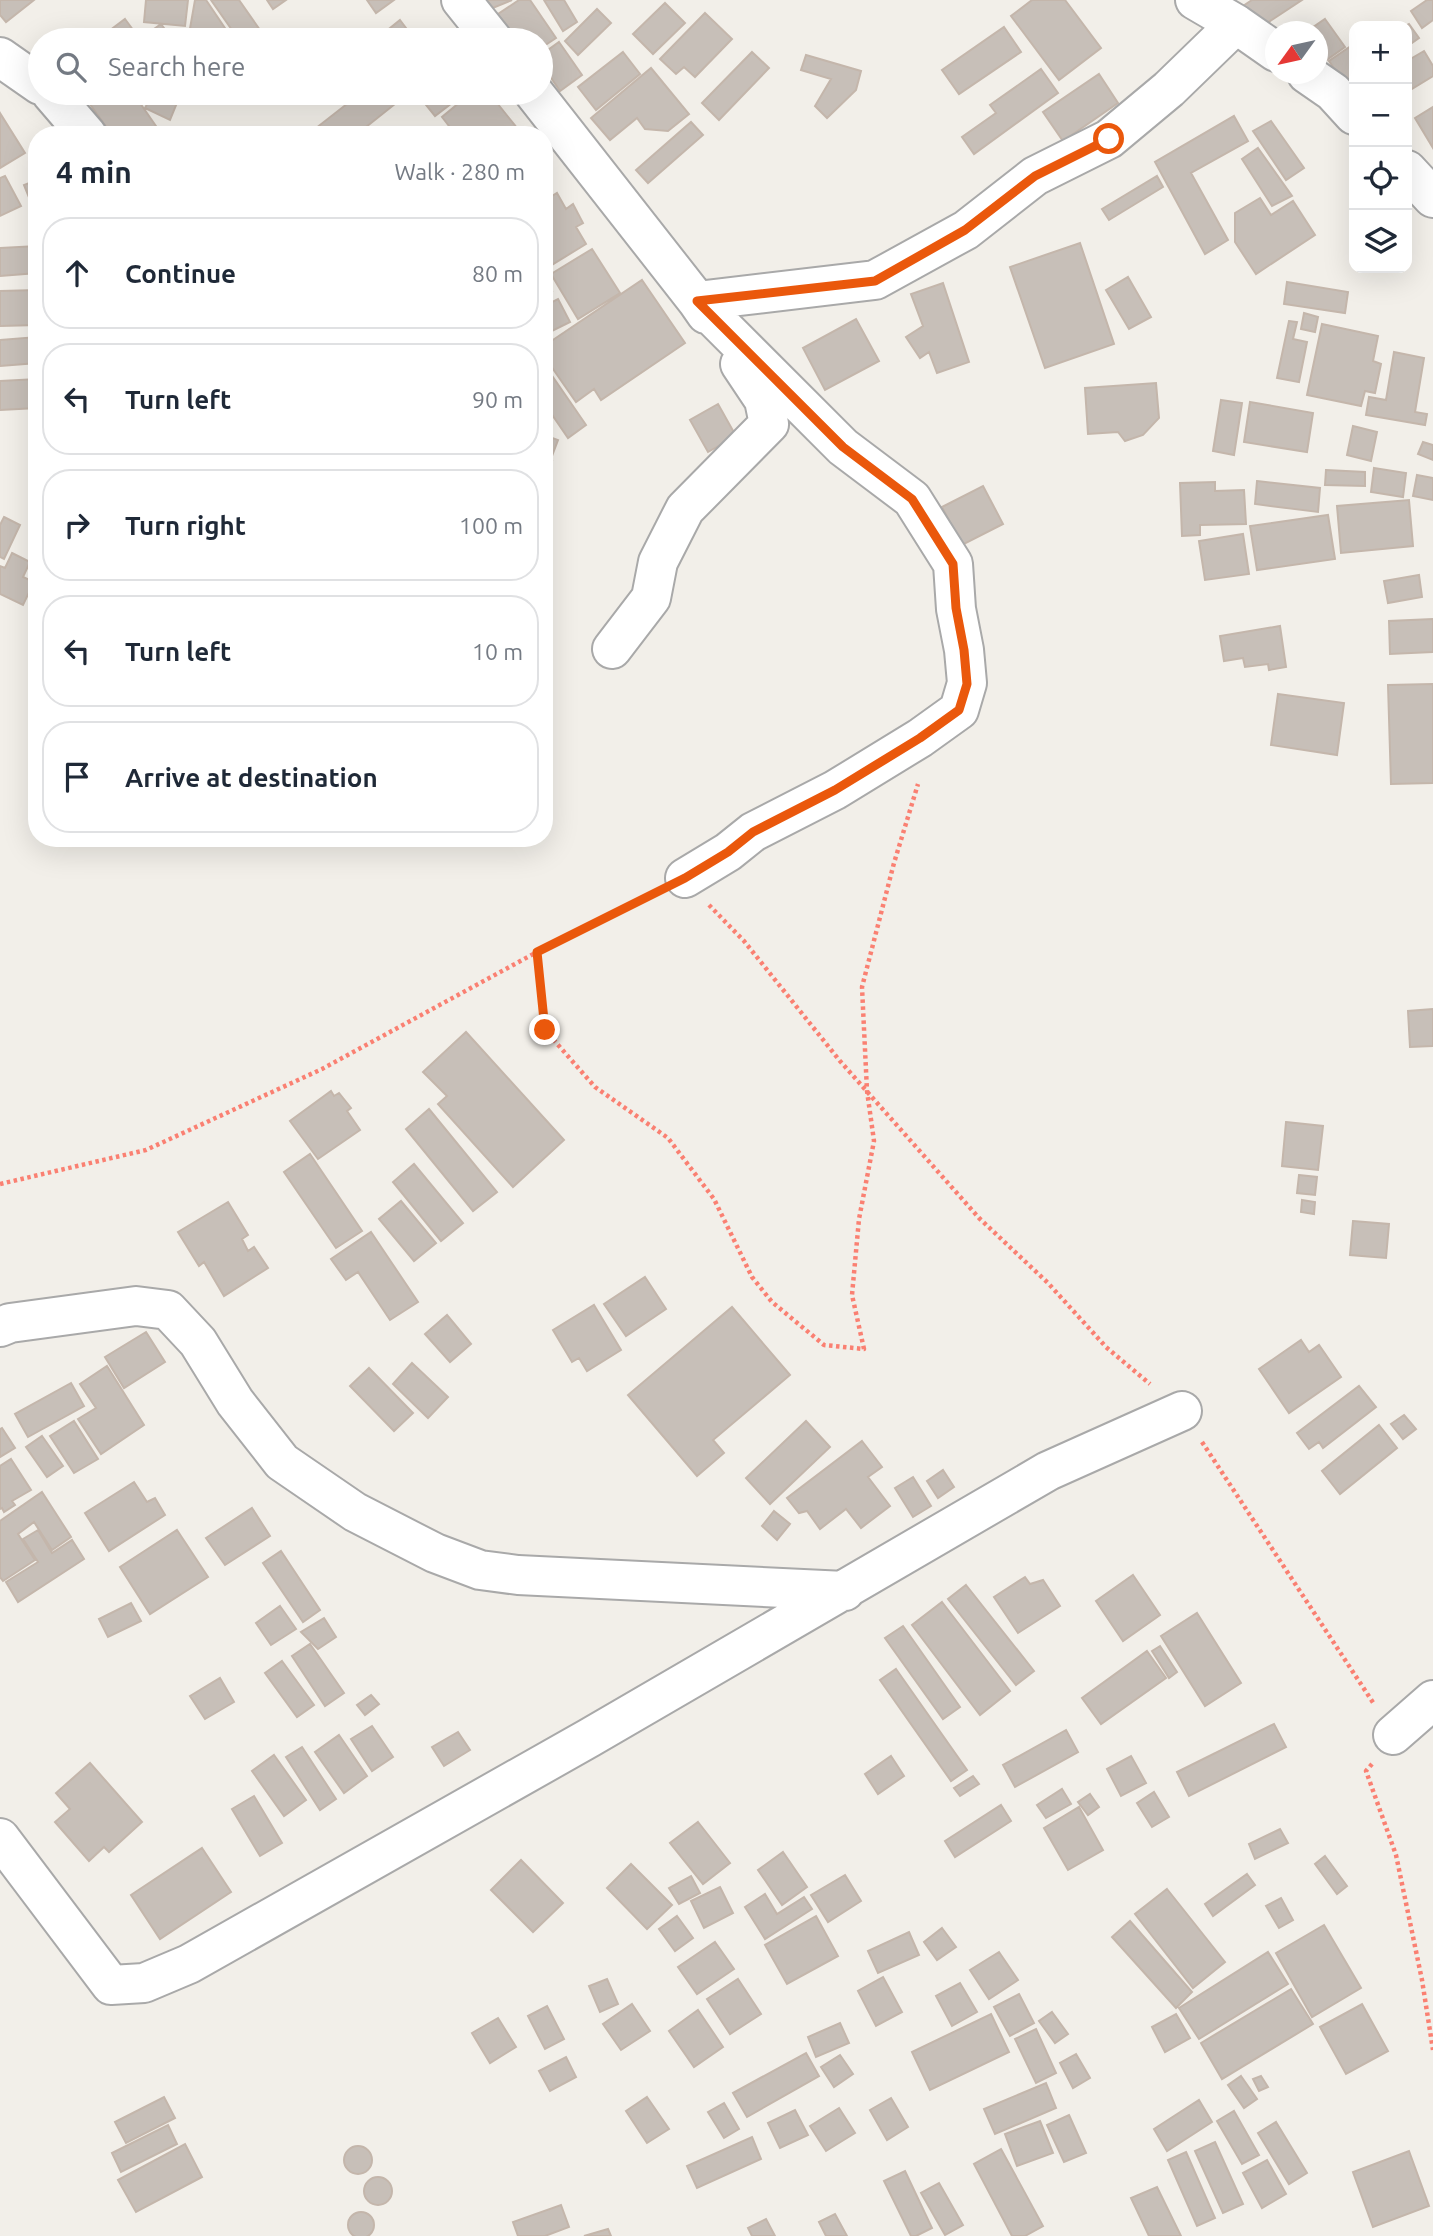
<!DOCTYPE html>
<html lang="en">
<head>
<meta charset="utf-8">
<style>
	:root { --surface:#fff; --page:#f2f2f3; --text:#1f2937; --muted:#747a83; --line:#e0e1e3 }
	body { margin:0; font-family:Ubuntu,sans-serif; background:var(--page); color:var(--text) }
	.controls { position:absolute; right:21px; top:21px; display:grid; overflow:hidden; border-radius:14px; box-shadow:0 7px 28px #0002 }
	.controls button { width:63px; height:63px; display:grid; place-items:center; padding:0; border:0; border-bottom:2px solid var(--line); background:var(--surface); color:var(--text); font:35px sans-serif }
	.compass { position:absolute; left:1265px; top:21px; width:63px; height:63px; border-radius:50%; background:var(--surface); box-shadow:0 7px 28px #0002; rotate:237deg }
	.stop { position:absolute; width:21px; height:21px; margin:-16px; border:5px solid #ea580c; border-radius:50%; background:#fff }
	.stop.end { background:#ea580c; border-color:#fff; box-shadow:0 2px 7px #0008 }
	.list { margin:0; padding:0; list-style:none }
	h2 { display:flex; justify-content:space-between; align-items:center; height:91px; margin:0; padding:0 28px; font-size:30px }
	h2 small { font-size:23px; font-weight:400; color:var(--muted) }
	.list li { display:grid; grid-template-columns:46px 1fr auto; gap:21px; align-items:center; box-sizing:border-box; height:112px; margin:0 14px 14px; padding:0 14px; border:2px solid var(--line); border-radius:28px }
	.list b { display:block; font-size:26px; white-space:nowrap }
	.list em { font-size:23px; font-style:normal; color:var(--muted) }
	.icon { flex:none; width:38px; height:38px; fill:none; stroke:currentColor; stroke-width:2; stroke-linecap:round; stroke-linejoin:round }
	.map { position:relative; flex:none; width:1433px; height:2236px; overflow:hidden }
	.search { position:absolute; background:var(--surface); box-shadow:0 7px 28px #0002; left:28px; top:28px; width:525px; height:77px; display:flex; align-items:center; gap:18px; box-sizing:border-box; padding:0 24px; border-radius:38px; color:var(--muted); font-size:26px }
	.panel { position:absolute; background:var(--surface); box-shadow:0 7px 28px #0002; left:28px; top:126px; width:525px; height:721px; border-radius:28px }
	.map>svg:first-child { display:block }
	.building { fill:#c7bfb8; stroke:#c4b6ab; stroke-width:2 }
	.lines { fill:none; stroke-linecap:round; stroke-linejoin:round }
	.minor-casing { stroke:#a9a9a9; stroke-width:42 }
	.path { stroke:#fa8072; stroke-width:4.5; stroke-dasharray:3.5 3.5; stroke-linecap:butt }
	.minor { stroke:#fff; stroke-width:38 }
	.route { stroke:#ea580c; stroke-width:9 }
</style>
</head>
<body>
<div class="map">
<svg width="1433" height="2236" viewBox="0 0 1433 2236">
	<rect width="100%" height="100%" fill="#f2efe9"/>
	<!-- building -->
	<path class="building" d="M0,0H34L6,22L0,15Z
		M146,0H188L185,26L144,22Z
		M195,0H206L233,40H188Z
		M211,0H239L267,40H239Z
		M267,0H286L273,9Z
		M367,0H394L376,13Z
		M484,0H512L488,10Z
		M519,0H530L556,38L541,48V40H511L495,16Z
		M544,0H564L577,22L563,31Z
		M1032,0H1065L1101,48L1059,80L1011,16Z
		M1252,0H1302L1255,31L1240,8Z
		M1427,0H1433V20L1422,28L1411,11Z
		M665,3L685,23L653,54L633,34Z
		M597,9L611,23L578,55L565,41Z
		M705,13L732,39L695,77L684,67L676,74L660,59Z
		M125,19L139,38L136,40H97Z
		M1325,19L1345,47L1318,66V32H1306Z
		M400,20L415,40H390L384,33Z
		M161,24L173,40H138Z
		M1409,24L1419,38L1409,45L1405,26Z
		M1004,27L1021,52L959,94L942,70Z
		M559,42L582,75L560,91L541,63V55Z
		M1354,44V86L1349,90L1329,61Z
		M1424,51L1433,66V76L1407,92V61Z
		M623,52L640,74L596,110L578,87Z
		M752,52L769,68L719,120L702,103Z
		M806,55L861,71L856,90L827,118L815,106L831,79L801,70Z
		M651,68L689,114L668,131L645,129L637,118L610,140L591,118Z
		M1041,69L1058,93L974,154L962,137L996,113L990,105Z
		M1099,74L1118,103L1063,141L1043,112Z
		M82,93H133L158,129L150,135H112Z
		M133,93H149L146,99Z
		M153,93H181L170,120L145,108Z
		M361,93H402L405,96L356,135H314L311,132Z
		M431,93H465L435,116L422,100Z
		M471,93H489L517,128L509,135H456L442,117Z
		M1433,107V148L1415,118Z
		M0,113L25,153L0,168Z
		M1234,116L1248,141L1191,173L1228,240L1205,254L1155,162Z
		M1271,121L1304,168L1286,180L1253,131Z
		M691,122L703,135L648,183L636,170Z
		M1258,148L1292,196L1272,206L1242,159Z
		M5,176L21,206L0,216V178Z
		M1157,176L1163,187L1109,220L1102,209Z
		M37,180V217L24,185Z
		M557,193L566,209L573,204L583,223L576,227L586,244L550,266L544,256V201Z
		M1260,198L1271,215L1293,201L1315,235L1256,274L1235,242V213Z
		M1080,243L1114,344L1045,368L1010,267Z
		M37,246V273L0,276V248Z
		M592,249L620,293L578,319L551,274Z
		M544,277L552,291L544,295Z
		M1128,277L1151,317L1129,329L1106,290Z
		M642,280L685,343L601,400L594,389L576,402L544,356V346Z
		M1287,282L1348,292L1345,313L1284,304Z
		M943,283L969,362L937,373L929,352L920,358L906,337L923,326L911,294Z
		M37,290V325L0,326V291Z
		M558,299L570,322L544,335V306Z
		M1304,313L1318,317L1315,332L1301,329Z
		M856,319L879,361L825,390L803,348Z
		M1289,321L1297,322L1293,339L1307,342L1299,382L1277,378Z
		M1322,324L1378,336L1373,361L1381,364L1375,393L1365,391L1361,406L1307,395Z
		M37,337V363L0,366V340Z
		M1394,352L1424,358L1415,412L1427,414L1425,425L1366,415L1369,397L1386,400Z
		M544,364L586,425L568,438L544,403Z
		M37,379V408L0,410V381Z
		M1156,383L1159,418L1143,435L1125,441L1118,432L1088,434L1085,388Z
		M1221,400L1242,403L1234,455L1213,451Z
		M1250,402L1313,413L1307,452L1244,442Z
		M718,404L736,436L708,452L690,420Z
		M1353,426L1377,432L1371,461L1347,455Z
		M544,435L558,440L552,456L544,453Z
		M1423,442L1433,445V460L1418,454Z
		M544,459L552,461L544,489Z
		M1374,468L1406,473L1403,497L1371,492Z
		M1326,470L1365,472V486L1325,485Z
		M1417,475L1433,478V500L1413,496Z
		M1257,481L1320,488L1318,512L1255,504Z
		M1215,482V491L1244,490L1246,524L1200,525V535L1182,536L1180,483Z
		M983,486L1003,524L962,545L942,507Z
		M1409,500L1413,546L1341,553L1337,506Z
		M1328,515L1335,559L1257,570L1250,526Z
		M4,517L20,525L4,559L0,557V525Z
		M1243,534L1249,574L1205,580L1199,541Z
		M12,553L30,562L23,577L34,582L23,605L0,594V566L5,568Z
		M1419,575L1422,597L1388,603L1384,581Z
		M1433,619V652L1390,654L1389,621Z
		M1280,626L1286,667L1269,670L1268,664L1245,667L1243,658L1224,661L1220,636Z
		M1433,684V783L1391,784L1388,685Z
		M1278,694L1344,703L1337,755L1271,745Z
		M1433,1009V1046L1410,1047L1408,1011Z
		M466,1032L564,1140L513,1187L438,1104L447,1096L423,1072Z
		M331,1091L334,1096L339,1093L351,1108L347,1111L360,1130L318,1159L290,1121Z
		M429,1109L497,1192L473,1211L406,1129Z
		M1286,1122L1323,1126L1318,1170L1282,1166Z
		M310,1154L362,1231L336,1248L284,1172Z
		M414,1164L463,1223L441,1241L393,1182Z
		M1299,1175L1317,1177L1315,1195L1297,1193Z
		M1302,1200L1315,1202L1314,1214L1301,1212Z
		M401,1201L436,1243L414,1261L379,1219Z
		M228,1202L248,1235L242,1239L248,1251L254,1247L268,1268L224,1296L204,1262L199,1266L178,1232Z
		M1353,1221L1389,1224L1386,1258L1350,1255Z
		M371,1232L418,1302L390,1320L358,1272L346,1280L331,1259Z
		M645,1277L666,1309L626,1336L604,1304Z
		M594,1305L621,1350L587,1371L579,1358L572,1362L553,1330Z
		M732,1307L790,1375L713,1440L724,1453L697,1476L628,1395Z
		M447,1315L471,1344L450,1362L425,1334Z
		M146,1332L165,1362L124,1388L105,1357Z
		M1301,1340L1309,1352L1319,1345L1341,1377L1289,1413L1259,1369Z
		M412,1363L448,1397L428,1418L393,1384Z
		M107,1366L144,1425L101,1454L78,1419L96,1408L80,1384Z
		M369,1368L413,1413L394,1431L350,1386Z
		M71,1383L84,1406L28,1437L15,1414Z
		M1359,1386L1376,1407L1323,1448L1319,1442L1309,1449L1297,1433Z
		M1404,1415L1416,1429L1403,1439L1391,1424Z
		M74,1421L98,1459L74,1473L50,1436Z
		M806,1421L830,1447L770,1504L746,1478Z
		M1379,1425L1397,1448L1340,1494L1322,1471Z
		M2,1428L15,1448L0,1457V1429Z
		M42,1436L63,1466L47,1477L26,1447Z
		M862,1441L882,1467L868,1477L890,1506L861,1528L846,1509L820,1529L807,1511L799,1513L787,1498Z
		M11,1459L31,1490L12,1501L15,1505L4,1512L2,1508L0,1509V1466Z
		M943,1470L954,1487L938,1498L927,1481Z
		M913,1477L931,1506L913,1517L895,1488Z
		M134,1482L147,1502L155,1498L165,1515L109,1551L85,1513Z
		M42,1492L71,1537L52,1550L34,1522L18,1534L35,1560L3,1581L0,1577V1521Z
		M252,1508L270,1536L225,1565L206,1538Z
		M774,1511L790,1524L777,1540L762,1526Z
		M38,1530L52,1553L72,1540L84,1559L18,1602L6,1582L38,1562L23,1539Z
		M177,1530L208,1577L150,1614L120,1567Z
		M281,1551L320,1610L303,1622L263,1563Z
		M1133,1575L1160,1615L1123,1641L1096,1601Z
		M1025,1577L1030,1584L1043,1580L1060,1606L1018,1633L994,1597Z
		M966,1585L1034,1671L1016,1685L948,1599Z
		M942,1602L1010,1691L980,1715L912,1625Z
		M131,1603L141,1621L108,1637L99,1619Z
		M280,1606L296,1629L271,1645L256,1623Z
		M1197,1613L1241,1683L1205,1706L1161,1636Z
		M324,1618L336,1637L318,1649L301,1632Z
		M903,1626L960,1707L943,1719L885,1638Z
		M310,1644L344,1693L325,1706L292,1656Z
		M1160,1646L1177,1672L1169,1678L1152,1651Z
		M1147,1651L1166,1678L1101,1724L1082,1698Z
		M282,1661L314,1705L297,1717L265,1673Z
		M896,1669L967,1770L951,1781L880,1680Z
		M220,1678L234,1702L205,1719L190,1696Z
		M371,1695L379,1704L365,1715L357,1705Z
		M1274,1724L1286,1747L1189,1796L1177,1772Z
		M372,1726L393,1757L372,1771L351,1739Z
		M1066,1730L1078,1752L1015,1787L1003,1765Z
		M458,1732L470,1750L444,1766L432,1747Z
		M339,1735L367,1776L344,1793L315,1752Z
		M302,1747L336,1799L320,1810L286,1757Z
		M274,1755L306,1800L284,1816L252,1771Z
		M891,1756L904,1776L878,1794L865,1774Z
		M1131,1756L1146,1783L1121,1796L1107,1769Z
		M90,1763L142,1822L109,1852L104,1847L89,1861L55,1822L70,1809L56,1793Z
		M973,1776L979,1784L960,1796L954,1788Z
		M1062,1789L1071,1804L1046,1818L1037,1805Z
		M1154,1792L1169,1817L1152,1827L1137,1803Z
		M1090,1794L1099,1807L1088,1815L1078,1802Z
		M254,1796L282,1843L260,1856L232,1809Z
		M1001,1805L1011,1821L955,1857L945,1841Z
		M1079,1807L1103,1850L1068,1870L1044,1828Z
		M698,1822L730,1863L703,1884L670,1843Z
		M1280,1829L1288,1843L1255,1859L1249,1844Z
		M202,1848L231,1892L160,1939L131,1895Z
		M783,1852L807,1887L782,1905L758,1870Z
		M1325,1856L1347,1886L1337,1894L1315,1864Z
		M521,1860L563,1903L533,1932L491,1890Z
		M631,1864L672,1905L647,1929L607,1888Z
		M1247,1874L1255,1885L1213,1916L1205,1904Z
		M845,1875L861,1901L828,1922L811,1895Z
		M691,1876L700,1893L679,1904L669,1888Z
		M720,1887L733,1913L704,1928L691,1901Z
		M1167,1889L1225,1962L1193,1988L1135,1914Z
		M765,1894L777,1914L804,1897L812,1909L765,1939L745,1907Z
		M1281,1898L1293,1920L1279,1928L1266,1906Z
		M677,1916L693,1938L675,1951L659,1929Z
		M816,1916L838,1956L787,1984L765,1945Z
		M1130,1921L1192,1992L1176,2008L1112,1937Z
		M1324,1925L1361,1988L1312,2017L1276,1953Z
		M942,1928L956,1947L937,1960L924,1942Z
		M909,1932L919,1955L878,1973L868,1951Z
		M715,1942L734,1969L697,1994L678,1967Z
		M999,1952L1018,1980L989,1999L970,1970Z
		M1268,1952L1288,1984L1199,2039L1179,2008Z
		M883,1977L902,2012L876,2026L858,1991Z
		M607,1979L618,2004L600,2012L589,1986Z
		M738,1979L761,2014L730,2034L707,1999Z
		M960,1983L977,2012L952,2026L936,1996Z
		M1291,1989L1313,2024L1222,2079L1201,2043Z
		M1019,1994L1034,2023L1010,2036L994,2007Z
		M632,2004L650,2031L621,2050L603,2024Z
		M1362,2004L1388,2051L1346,2074L1320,2027Z
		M547,2006L564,2039L545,2049L528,2016Z
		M698,2010L723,2047L694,2067L669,2031Z
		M1052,2012L1068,2034L1055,2043L1039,2021Z
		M991,2014L1009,2052L930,2090L912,2052Z
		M1176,2014L1190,2038L1165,2052L1152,2027Z
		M498,2018L516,2047L490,2063L472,2033Z
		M840,2023L849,2043L816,2057L808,2037Z
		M1036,2029L1056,2073L1036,2083L1015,2039Z
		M806,2053L819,2076L747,2117L733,2093Z
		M1076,2054L1090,2078L1073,2088L1060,2063Z
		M840,2055L853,2074L834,2087L821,2067Z
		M566,2057L576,2077L550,2091L539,2071Z
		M1241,2076L1257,2099L1244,2108L1228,2085Z
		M1261,2076L1268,2087L1259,2091L1253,2079Z
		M1046,2083L1056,2108L995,2134L984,2109Z
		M164,2097L175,2118L126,2143L115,2122Z
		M647,2097L669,2129L647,2143L626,2111Z
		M891,2098L908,2127L887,2140L870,2110Z
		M1199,2100L1212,2122L1167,2151L1154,2129Z
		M724,2103L739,2129L724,2138L708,2112Z
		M839,2108L855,2133L826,2151L810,2126Z
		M795,2110L808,2135L780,2148L768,2123Z
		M1234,2111L1259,2155L1242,2164L1217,2121Z
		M1069,2115L1086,2153L1064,2162L1047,2125Z
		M1040,2121L1053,2153L1017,2166L1005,2134Z
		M1276,2122L1307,2173L1289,2184L1258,2133Z
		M168,2125L177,2144L121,2172L112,2153Z
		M752,2137L761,2159L697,2188L687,2166Z
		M1215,2142L1243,2204L1223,2213L1195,2151Z
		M185,2144L202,2177L136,2212L118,2180Z
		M344 2160a14 14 0 1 1 28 0a14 14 0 1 1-28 0Z
		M1001,2149L1043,2226L1025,2236H1012L974,2164Z
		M1409,2151L1429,2206L1373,2227L1353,2172Z
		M1186,2152L1215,2218L1197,2226L1168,2160Z
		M1267,2160L1286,2194L1262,2208L1243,2173Z
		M905,2171L932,2228L916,2236H911L884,2181Z
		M364 2191a14 14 0 1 1 28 0a14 14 0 1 1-28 0Z
		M939,2183L963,2225L945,2235L921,2193Z
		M1157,2187L1181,2236H1149L1131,2198Z
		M561,2205L569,2227L545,2236H518L513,2222Z
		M348 2225a13 13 0 1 1 26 0a13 13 0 1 1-26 0Z
		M835,2214L847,2236H826L819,2222Z
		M766,2219L775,2236H752L748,2228Z
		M608,2229L611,2236H584Z"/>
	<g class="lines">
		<defs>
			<path id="minor" d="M461,0L493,40
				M1195,0L1236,24L1276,52
				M0,57L40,85
				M1307,74L1333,92L1354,115
				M51,93L87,135
				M534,93L697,301L843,447L912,499L953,564L956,609L964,650L967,683L959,710L920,738L835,790L753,832L728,852L685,878
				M1407,170L1433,198
				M706,314L697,301L875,280L966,230L1035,176L1109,139L1169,89L1236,24
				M612,649L651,598L658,562L685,509L769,424L764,400L740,364
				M0,1327L10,1323L136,1306L168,1310L198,1342L235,1402L282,1462L355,1512L435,1553L480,1570L518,1575L845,1591
				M1393,1735L1433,1700
				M0,1838L111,1985L144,1983L189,1964L589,1738L1048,1471L1182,1411"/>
		</defs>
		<!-- minor casing -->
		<use href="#minor" class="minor-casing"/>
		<!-- path -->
		<path class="path" d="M709,905L744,941L840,1061L979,1218L1048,1283L1106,1347L1150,1384
			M537,952L545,1030L595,1087L668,1138L714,1199L752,1277L772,1302L824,1345L864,1349L852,1295L859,1219L874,1141L867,1091L862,987L894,863L918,784
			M0,1184L146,1150L322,1069L537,952L653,894
			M1202,1442L1374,1704
			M1372,1764L1366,1771L1396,1855L1422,1980L1433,2050"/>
		<!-- minor -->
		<use href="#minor" class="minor"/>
	</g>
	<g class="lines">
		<!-- route -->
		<path class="route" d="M545,1030L537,952L685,878L728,852L753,832L835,790L920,738L959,710L967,684L964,650L956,608L953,564L912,499L843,447L697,301L875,281L965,230L1035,176L1109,139"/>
	</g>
</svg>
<div class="controls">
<button>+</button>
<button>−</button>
<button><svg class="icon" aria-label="locate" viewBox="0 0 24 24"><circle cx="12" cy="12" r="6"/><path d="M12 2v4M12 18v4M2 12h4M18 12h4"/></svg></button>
<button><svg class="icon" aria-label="layers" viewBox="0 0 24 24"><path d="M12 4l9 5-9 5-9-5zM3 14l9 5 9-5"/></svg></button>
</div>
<svg class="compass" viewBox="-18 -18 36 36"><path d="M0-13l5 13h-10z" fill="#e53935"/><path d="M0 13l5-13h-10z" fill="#747a83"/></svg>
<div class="stop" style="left:1109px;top:139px"></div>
<div class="stop end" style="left:545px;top:1030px"></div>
<div class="search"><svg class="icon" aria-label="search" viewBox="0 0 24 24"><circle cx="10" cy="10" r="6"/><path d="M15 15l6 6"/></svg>Search here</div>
<section class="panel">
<h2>4 min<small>Walk · 280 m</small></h2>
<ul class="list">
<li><svg class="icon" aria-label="ahead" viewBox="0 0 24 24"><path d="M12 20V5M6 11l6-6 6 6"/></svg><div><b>Continue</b></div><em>80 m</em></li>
<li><svg class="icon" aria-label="left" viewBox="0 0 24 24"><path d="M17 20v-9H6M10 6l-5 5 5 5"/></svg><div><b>Turn left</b></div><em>90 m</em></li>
<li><svg class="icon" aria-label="right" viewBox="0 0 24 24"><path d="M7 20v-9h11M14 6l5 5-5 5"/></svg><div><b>Turn right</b></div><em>100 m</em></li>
<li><svg class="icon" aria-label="left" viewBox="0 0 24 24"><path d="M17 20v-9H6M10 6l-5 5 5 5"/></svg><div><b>Turn left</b></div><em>10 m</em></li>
<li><svg class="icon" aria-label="arrive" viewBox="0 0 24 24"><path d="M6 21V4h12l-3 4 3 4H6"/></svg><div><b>Arrive at destination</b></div></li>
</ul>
</section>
</div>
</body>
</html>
